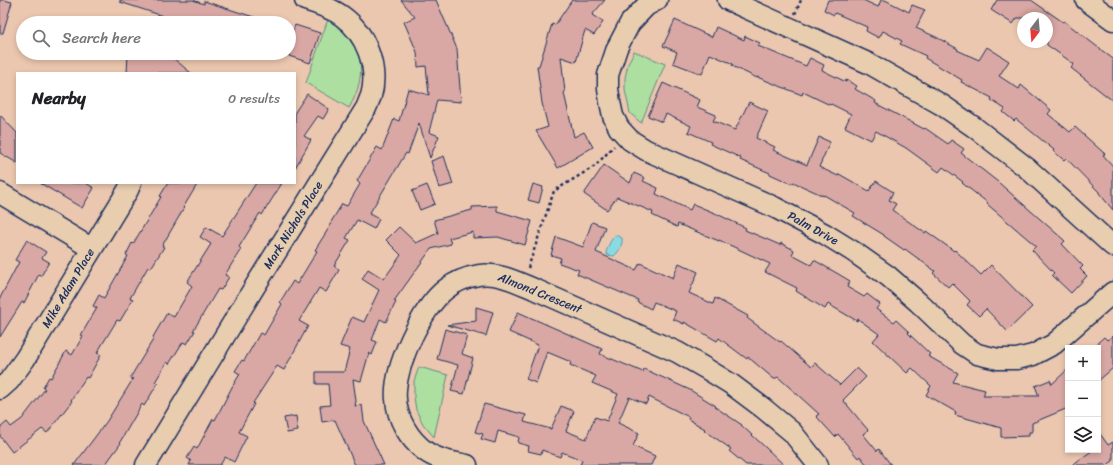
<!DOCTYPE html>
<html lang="en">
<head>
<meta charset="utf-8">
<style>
	:root { --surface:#fff; --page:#f6f6f6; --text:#202124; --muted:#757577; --line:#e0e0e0 }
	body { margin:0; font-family:Sriracha,sans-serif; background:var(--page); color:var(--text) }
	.controls { position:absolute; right:12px; bottom:12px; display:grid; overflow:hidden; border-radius:0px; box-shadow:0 2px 6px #0003 }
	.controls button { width:36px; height:36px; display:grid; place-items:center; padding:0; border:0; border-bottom:1px solid var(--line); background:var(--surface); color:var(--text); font:20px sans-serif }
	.compass { position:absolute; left:1017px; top:12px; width:36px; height:36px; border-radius:50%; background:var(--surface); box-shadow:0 2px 6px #0003; rotate:196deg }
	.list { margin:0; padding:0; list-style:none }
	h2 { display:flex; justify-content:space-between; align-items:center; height:52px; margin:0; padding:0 16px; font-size:17px }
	h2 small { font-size:13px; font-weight:400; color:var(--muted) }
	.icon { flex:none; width:22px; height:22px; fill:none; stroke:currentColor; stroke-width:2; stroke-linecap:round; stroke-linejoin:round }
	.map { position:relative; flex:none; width:1113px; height:465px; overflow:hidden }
	.search { position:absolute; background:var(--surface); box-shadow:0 2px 6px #0003; left:16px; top:16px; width:280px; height:44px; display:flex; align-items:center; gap:10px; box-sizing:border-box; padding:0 14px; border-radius:22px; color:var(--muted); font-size:15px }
	.panel { position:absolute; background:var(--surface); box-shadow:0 2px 6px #0003; left:16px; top:72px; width:280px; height:112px; border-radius:0px }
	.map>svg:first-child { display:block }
	.green { fill:#addfa0; stroke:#64877f }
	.water { fill:#89dbe1; stroke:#5d96ad }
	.building { fill:#daa8a4; stroke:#1b2f5e }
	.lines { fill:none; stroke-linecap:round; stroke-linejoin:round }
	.minor-casing { stroke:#1b2f5e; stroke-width:23 }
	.path { stroke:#1b2f5e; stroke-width:2.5; stroke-dasharray:3 3; stroke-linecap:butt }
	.minor { stroke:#e8cdaf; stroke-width:20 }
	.labels { text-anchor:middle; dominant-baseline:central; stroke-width:4; stroke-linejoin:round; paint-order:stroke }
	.street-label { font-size:12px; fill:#1b2f5e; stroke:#e8cdaf }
</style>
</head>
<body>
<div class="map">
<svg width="1113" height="465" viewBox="0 0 1113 465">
	<rect width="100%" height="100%" fill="#ecc7af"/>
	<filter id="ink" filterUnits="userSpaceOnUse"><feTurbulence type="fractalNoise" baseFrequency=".025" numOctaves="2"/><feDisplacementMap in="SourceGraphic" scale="8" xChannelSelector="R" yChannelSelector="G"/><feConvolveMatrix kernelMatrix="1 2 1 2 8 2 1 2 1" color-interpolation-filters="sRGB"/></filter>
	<g filter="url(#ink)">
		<!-- green -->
		<path class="green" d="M328,19C364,39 369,74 349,108L306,83Z
			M634,51L665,64L641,123L630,113L625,90V78L628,64Z
			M419,367L448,375L434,437L423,424L416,410L414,397V381Z"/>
		<!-- water -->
		<path class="water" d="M616,235L622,238C623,244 619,252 614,256L607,255L606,252C608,247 611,238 616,235Z"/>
		<!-- building -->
		<path class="building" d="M0,0H4L12,2L3,33H0Z
			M120,0H193L204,4V1L266,21V23H161L163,16L120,2Z
			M401,0H436L457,49L461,102L437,100L429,132L439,136L430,158L419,123L408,154L406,153L369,214L379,219L374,229L357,220L346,238L350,240L334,266L339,270L326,292L319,288L299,321L308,326L284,370L277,366L253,403L254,404L239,432L247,436L234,462L225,457L220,465H189L191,461L187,458L194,447L197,449L213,419L215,420L232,387L240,374L235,371L242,360L244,361L260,333L264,335L282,304L280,302L293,281L297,284L317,251L315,250L332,223L331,222L342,204L347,206L360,184L357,181L377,147L382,150L394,119L399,121L408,89L429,95L426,66L418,67L417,52L404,22L415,17Z
			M572,0H605L592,15L603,22L594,35L585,30L576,62L561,57L565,92L564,93L574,137L584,132L593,147L558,168L536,131L548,127L542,103L537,66H539L552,24L555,25Z
			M828,0H863L878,7L881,0H885L909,12L912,5L925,10L916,28L936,37L958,49L957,50L979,60L987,47L1009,61L999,76L1019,89L1021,85L1051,110L1048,114L1070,132L1075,127L1105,154L1103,155L1113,166V210L1099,193V192L1066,158L1064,160L1053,151L1054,150L1016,119L1014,121L1003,112L1005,109L991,100L992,98L961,82L962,80L925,58L926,56L900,44L902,41L883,31L879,38L866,31L867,27L835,13L834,15L824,10Z
			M997,0H1031L1063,22L1064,21L1113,59V101L1071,68L1074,64L1047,45V18H1017L1013,24L991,10Z
			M675,20L712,37L716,27L744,40L745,36L760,43L758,46L806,66L810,58L824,65L822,70L846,82V80L857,86L855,89L876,101L875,103L924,129L925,128L948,144L951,140L964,149L961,153L998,182L1065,241L1062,244L1083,266L1080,269L1087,276L1071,293L1052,275L1054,273L1032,250L1036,246L987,204L988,203L962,183L963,182L943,167L939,172L906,148L876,131L871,140L845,127L851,114L831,104L830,105L803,92L802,95L757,77V78L732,66L733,64L710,54L702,74L673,63L677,52L663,46Z
			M295,25L320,33L310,63L289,56V42Z
			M128,53L155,54V53H167L191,73H127Z
			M663,83L700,100L697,107L716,115L713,121L735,130L749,102L768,111L756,138L775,147L773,150L807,165L819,137L830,142L819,167L838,176L839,174L869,191L876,181L893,192L889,200L896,204L892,210L925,233L926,231L954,251L955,250L981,275L991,265L1032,307L1007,331L986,309L979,316L967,305L970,301L952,283L948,287L933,273L935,271L905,249L904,250L884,236V235L853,216L855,213L824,195V196L793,182L792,184L770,174V173L740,160L741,158L710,144L711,142L688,132L691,126L666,114L662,122L648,116Z
			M307,94L329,109L323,119L318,116L304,136L311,140L295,168V112Z
			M0,115L17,133V163L0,153Z
			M444,156L453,184L439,188L431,161Z
			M604,165L630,183L634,173L645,178L643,181L658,188L656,194L690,210L693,204L717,214L746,228L745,230L780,245L781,243L794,250L792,255L811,265L814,260L840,275L850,281L847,287L864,297L867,294L880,304L876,309L894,322L896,320L909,332L908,333L930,354L928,356L958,373L953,382L985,390L983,396H1039L1035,386L1050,380L1052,384L1068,369V408L1032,423V432H1029V436L1001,437V428L955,415L956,412L926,395L931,386L912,368L907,373L873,341L879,334L858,319L857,321L828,304L825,309L796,291L797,288L765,272L770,264L719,240V241L678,224L677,227L652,215L653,212L617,197L607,210L584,194Z
			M40,183H86L94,188L82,208Z
			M168,183H198L183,208H184L162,246L164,247L151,268L148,267L130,298L133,299L120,321L117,320L97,353L101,355L88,378L86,377L71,400L72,401L47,433L42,429L12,452L0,436V428L7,422L11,427L22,419L45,389L43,387L49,377L51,378L66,351L72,355L83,336L81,335L97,308L93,306L99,295L104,298L128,256L126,255L132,243L133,244L161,197L160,196Z
			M256,183H282L262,215L260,213L239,247L241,249L225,275L229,277L221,290L218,289L193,331H195L187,344L183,342L169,364L167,362L155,382L158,383L144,406L142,404L120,442L121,443L105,465H74L107,421L133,379L130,378L154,338L153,337L167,313L174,317L192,286L187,282L211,244L200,237L206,227L222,236Z
			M533,184L543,187L539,203L528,200Z
			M427,185L435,204L420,210L412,191Z
			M497,206V211L532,221L525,245L498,237L473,238V232L449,238L451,244L431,249L394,301L396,302L386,322L380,319L372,340L377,342L372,355L369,353L361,381L353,379L356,401L355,406L362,405L364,421L384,465H355L335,420L322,422L320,406L330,405L328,384H316V372H344L350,349L340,346L352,317L364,322L379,290L362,279L368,269L384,279L401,255L386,240L399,227L416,243L438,233L434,220L472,210V207Z
			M592,222L605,227L596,252L636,270L640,263L673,278L679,263L698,272L689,293L713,304L715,298L748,316L747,318L780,342L781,341L811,367L815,363L840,385L857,368L866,377L843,400L868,430L863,434L877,451L879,449L891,465H867L860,456L858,458L838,434L835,437L816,416L819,414L778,377L774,379L748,357L747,359L719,338L717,341L684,322V324L673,319L676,311L654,302L651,309L637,302L638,300L577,274L579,270L559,263L561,258L551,255L556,237L583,247Z
			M27,240L46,252L42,258L49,262L41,276L39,274L24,303L22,302L0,337V298L19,262L15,260Z
			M476,307L493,312L486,336L447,325L476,321Z
			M518,312L602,349L600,354L643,372L644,369L690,390L716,406L715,407L742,425H741L765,447L784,465H746L729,451L731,449L704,430L705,429L688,419L689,417L649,397L646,404L629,397L618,423L639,433L633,446L655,456L651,465H580L582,460L562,452L560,457L542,450L541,454L528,451L529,446L518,443L519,437L498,431L495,443L481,439L483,434L475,432L484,404L526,415L524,422L551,429L561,406L574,411L566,431L586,439L595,417L607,421L618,394L592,383L596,376L570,365L571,362L547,352L536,383L526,379L538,345L509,332Z
			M445,329L467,335L462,354L473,358L464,394L451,391L458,365L437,359Z
			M1113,336V368L1098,381V348H1095L1094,346L1104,337L1107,340Z
			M296,416L298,431L287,433L284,418Z
			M1098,431L1108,445L1113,442V461L1107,465H1072L1093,450H1098Z"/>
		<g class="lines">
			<defs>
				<path id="minor" d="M657,0L646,6L630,23L617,48L608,75V89L610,102L613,116L619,128L630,140L646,150L774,207L825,234L854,252L888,276L918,302L962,344L977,354L998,359H1017L1033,355L1054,344L1113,292
					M728,0L870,64L942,105L974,127L1027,168L1113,246
					M1086,0L1113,20
					M0,193L91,248
					M0,389L9,381L25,359L128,190L131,183
					M146,465L257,283L366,108C368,104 369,100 371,96C379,68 366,33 342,16C331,8 318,4 305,0
					M467,465C453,462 437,460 425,451C409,439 397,419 396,399C393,369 422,307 446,289C455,282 467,277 479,275C498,272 517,282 534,289L677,352L705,368L731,384L763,408L792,432L818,465"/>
			</defs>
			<!-- minor casing -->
			<use href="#minor" class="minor-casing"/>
			<!-- path -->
			<path class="path" d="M795,14L801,0
				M528,268L554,191L595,166L614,146"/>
			<!-- minor -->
			<use href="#minor" class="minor"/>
		</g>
	</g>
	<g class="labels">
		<!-- street labels -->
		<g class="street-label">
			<text transform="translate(293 225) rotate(-58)">Mark Nichols Place</text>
			<text transform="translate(813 228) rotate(29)">Palm Drive</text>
			<text transform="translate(68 288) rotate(-59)">Mike Adam Place</text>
			<text transform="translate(540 293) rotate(22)">Almond Crescent</text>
		</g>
	</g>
</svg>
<div class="controls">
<button>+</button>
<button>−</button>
<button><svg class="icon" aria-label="layers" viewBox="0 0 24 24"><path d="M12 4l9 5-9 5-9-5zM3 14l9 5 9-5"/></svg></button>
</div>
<svg class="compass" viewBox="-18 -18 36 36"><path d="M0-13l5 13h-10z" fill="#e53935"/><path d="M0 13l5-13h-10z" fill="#757577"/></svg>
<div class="search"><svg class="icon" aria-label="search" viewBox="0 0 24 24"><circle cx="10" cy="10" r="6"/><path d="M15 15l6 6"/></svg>Search here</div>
<section class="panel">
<h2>Nearby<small>0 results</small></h2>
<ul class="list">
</ul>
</section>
</div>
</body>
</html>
